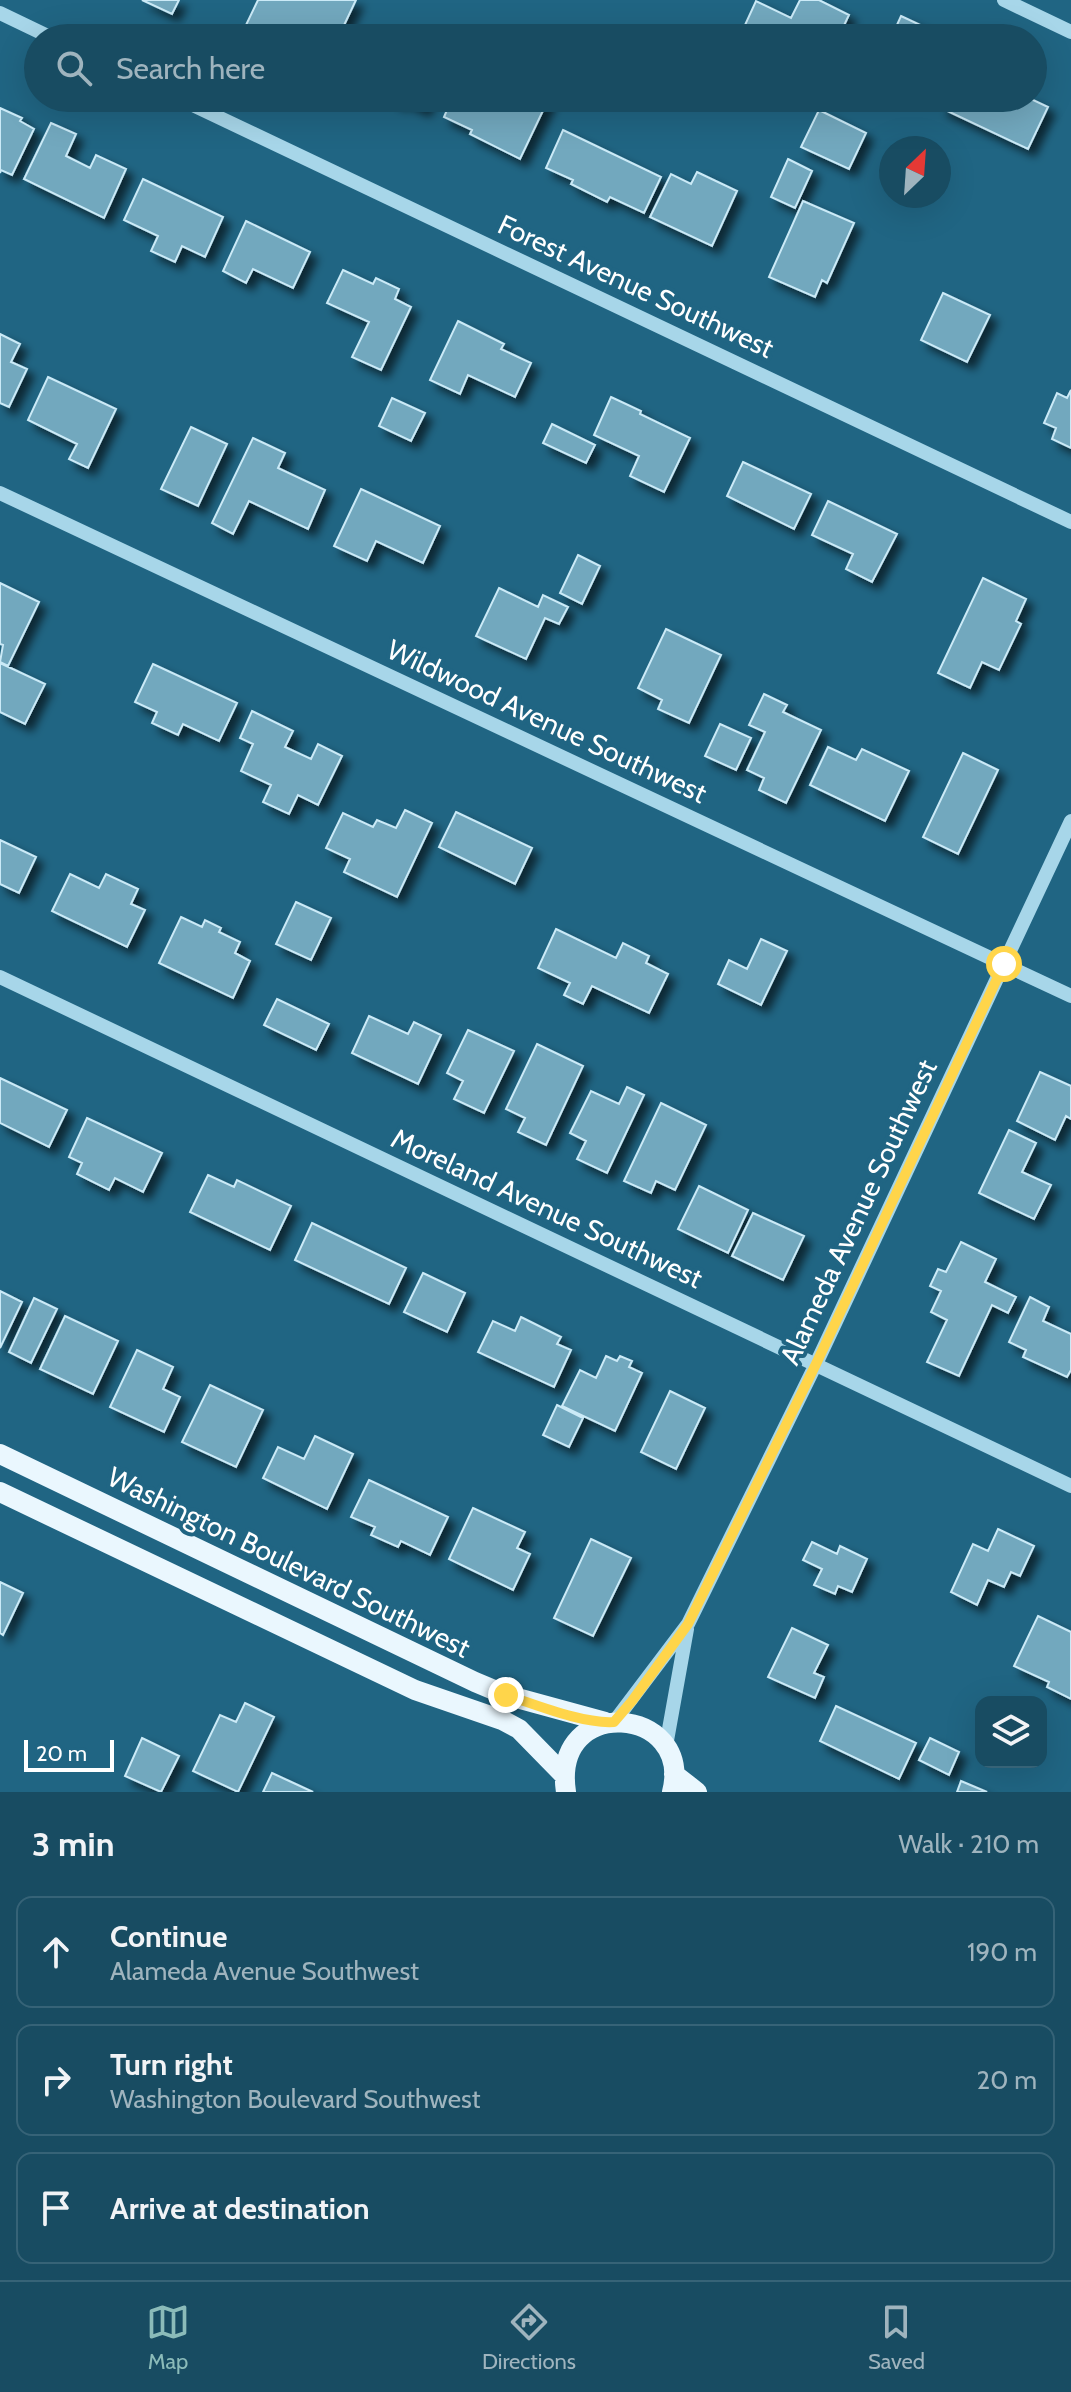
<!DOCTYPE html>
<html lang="en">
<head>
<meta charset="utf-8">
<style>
	:root { --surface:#184c62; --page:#215368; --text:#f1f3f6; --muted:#9fb4be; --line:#366377; --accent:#8bbbb9 }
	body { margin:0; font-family:Cabin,sans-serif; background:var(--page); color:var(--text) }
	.controls { position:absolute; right:24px; bottom:24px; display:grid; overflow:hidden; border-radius:16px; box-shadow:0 8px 32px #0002 }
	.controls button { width:72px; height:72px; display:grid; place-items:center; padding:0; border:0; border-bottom:2px solid var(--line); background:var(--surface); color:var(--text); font:40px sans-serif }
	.compass { position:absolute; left:879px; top:136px; width:72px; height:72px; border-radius:50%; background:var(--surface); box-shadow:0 8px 32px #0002; rotate:25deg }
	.scale { position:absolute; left:24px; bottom:20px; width:90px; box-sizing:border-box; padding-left:8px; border:4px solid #fff; border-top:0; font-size:22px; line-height:28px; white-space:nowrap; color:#fff; -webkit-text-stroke:6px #206583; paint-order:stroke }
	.stop { position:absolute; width:24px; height:24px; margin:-18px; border:6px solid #ffd54a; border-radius:50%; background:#fff }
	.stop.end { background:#ffd54a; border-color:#fff; box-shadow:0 2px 8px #0008 }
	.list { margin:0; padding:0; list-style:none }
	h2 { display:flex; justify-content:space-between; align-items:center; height:104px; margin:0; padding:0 32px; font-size:34px }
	h2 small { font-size:26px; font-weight:400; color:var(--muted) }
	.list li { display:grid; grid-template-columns:52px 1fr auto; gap:24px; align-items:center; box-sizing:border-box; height:112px; margin:0 16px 16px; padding:0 16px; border:2px solid var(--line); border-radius:16px }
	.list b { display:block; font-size:30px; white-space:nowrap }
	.list p { margin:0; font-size:26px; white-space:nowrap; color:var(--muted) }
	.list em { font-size:26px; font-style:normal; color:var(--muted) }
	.icon { flex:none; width:44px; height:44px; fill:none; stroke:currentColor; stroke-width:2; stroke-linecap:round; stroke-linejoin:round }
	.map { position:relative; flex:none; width:1071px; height:1792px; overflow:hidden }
	.search { position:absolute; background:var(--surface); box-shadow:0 8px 32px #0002; left:24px; right:24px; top:24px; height:88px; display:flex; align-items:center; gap:20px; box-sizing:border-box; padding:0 28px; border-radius:44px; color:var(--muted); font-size:30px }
	.sheet { height:488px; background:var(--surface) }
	nav { display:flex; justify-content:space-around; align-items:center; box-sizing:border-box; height:112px; border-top:2px solid var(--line); background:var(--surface); font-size:22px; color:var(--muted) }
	nav a { display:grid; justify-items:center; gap:4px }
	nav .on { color:var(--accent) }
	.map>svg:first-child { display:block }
	.building { fill:#72a8be; stroke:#cbeaf7; stroke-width:2; filter:url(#shadow) }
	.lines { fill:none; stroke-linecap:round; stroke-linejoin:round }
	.minor { stroke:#a7d6e9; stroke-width:14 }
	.major { stroke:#eaf7fe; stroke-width:20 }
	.route { stroke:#ffd54a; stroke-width:10 }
	.labels { text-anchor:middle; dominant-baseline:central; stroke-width:8; stroke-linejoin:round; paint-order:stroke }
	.street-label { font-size:28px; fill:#fff; stroke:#206583 }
</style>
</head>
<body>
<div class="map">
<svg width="1071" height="1792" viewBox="0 0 1071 1792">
	<defs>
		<filter id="shadow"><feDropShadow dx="7" dy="7" stdDeviation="4" flood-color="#0009"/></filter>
	</defs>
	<rect width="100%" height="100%" fill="#206583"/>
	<!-- building -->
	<path class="building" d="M142,0H179L172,14Z
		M258,0H356L338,38H299L283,30L279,38H273L246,25Z
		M800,0H819L849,15L838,38H739L756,1L791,18Z
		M901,16L946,37L945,38H891Z
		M390,98H428L423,109L402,99L400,103Z
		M452,98H549L520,159L470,134L472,130L444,117Z
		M946,98H1029L1048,107L1028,149L941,108Z
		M0,108L22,118L20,121L34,129L12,175L1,170L0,173Z
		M819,110L866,133L849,169L801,147Z
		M51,123L76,134L66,156L90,168L96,155L126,169L104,218L24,179Z
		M563,130L661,177L644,213L610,197L607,202L571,184L573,180L546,168Z
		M788,159L812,171L795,208L771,197Z
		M697,172L737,191L712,246L650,217L671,174L691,184Z
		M143,179L223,217L205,257L182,246L175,262L151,251L158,236L124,220Z
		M803,201L854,223L827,283L822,280L815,297L769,277Z
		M246,221L310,252L293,288L253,269L246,283L223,271Z
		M343,270L373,284L376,278L399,289L395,299L411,307L381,370L352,357L369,322L327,303Z
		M943,293L990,315L967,362L921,340Z
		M458,321L504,344L501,349L531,363L515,397L468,375L460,394L430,380Z
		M0,334L20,344L11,362L27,369L9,407L0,403Z
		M48,377L116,409L88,468L69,459L77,444L28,420Z
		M1071,390V448L1052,439L1056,428L1044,423L1057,393L1067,398Z
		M611,397L641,411L640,414L690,438L664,492L630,476L639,456L594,435Z
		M392,398L425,413L411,441L379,426Z
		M552,424L595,445L586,463L543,443Z
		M191,427L227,444L198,506L161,489Z
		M253,438L285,453L278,468L325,490L308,529L249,501L233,534L212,523Z
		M743,462L811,494L794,529L727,496Z
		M361,489L440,526L423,563L376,541L367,561L334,546Z
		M828,501L897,534L872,582L846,569L853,554L812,535Z
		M578,555L600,566L582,604L560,593Z
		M983,578L1026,599L1016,621L1021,624L999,670L982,662L970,688L938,673Z
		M0,583L39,602L8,666L0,662L3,645L0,644Z
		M499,588L538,607L543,595L568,607L559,624L545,618L526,659L476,636Z
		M666,629L721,655L689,723L658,709L662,700L638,688Z
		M0,663L45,684L25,724L0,712Z
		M153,664L237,703L219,741L183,724L178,735L152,723L157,712L135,702Z
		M764,694L787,705L783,712L821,730L786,803L759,790L764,778L747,770L765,732L749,725Z
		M252,711L293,731L285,747L311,759L318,744L342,756L318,805L298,795L289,814L263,802L271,785L241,771L253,744L240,738Z
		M720,724L751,738L736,770L705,756Z
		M828,747L856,760L862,749L909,771L885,821L810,785Z
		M963,753L998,770L958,854L923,837Z
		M405,810L432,823L397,897L344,872L350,859L326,848L343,813L373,827L377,820L396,828Z
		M456,812L532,848L515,884L439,847Z
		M0,840L36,857L19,893L0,884Z
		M70,874L99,888L106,874L138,889L131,904L145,910L127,947L52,911Z
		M296,902L331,918L311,960L276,944Z
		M181,917L202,927L205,920L221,928L219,932L240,942L235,953L250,961L233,998L159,963Z
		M556,929L616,958L623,943L649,956L646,963L668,974L649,1013L592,986L583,1004L564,995L570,983L538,968Z
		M761,939L787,951L761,1005L718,984L729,960L747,969Z
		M277,999L329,1024L316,1050L264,1025Z
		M369,1016L408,1034L414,1022L441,1035L418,1084L352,1053Z
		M468,1030L514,1051L484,1113L454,1099L463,1081L447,1073Z
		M537,1044L583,1066L546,1145L518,1132L525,1118L506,1109Z
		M1040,1072L1071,1086V1119L1066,1116L1055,1140L1017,1121Z
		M0,1078L67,1110L49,1147L0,1123Z
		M627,1087L644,1095L607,1173L577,1159L586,1141L570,1133L591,1091L619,1104Z
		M661,1103L706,1125L675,1190L656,1181L651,1193L624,1181Z
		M87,1118L162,1153L143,1192L115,1178L109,1190L77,1174L82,1163L69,1157Z
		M1009,1130L1036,1143L1022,1172L1051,1185L1034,1219L979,1193Z
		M208,1175L234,1187L237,1180L291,1206L270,1250L190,1212Z
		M699,1186L748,1210L728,1253L678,1229Z
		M753,1213L804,1236L783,1280L732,1256Z
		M312,1223L406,1268L389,1304L295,1260Z
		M961,1242L996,1259L985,1282L1016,1297L1008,1313L992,1305L959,1376L927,1362L947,1320L931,1312L941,1291L930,1286L938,1269L946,1272Z
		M423,1273L465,1293L447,1332L404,1312Z
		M0,1291L22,1302L0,1348Z
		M1030,1297L1049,1307L1043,1321L1071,1334V1370L1067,1377L1023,1357L1026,1350L1009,1342Z
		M34,1298L57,1309L31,1363L9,1352Z
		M65,1316L118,1341L93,1394L40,1369Z
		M521,1317L561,1337L557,1344L571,1350L554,1387L478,1352L493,1321L515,1331Z
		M137,1350L173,1367L163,1389L180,1397L164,1432L110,1407Z
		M606,1356L617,1361L620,1356L632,1361L629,1367L642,1373L615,1431L562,1406L580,1370L596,1378Z
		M210,1385L263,1410L236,1467L182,1442Z
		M670,1391L705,1408L676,1469L641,1452Z
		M557,1405L583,1418L569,1447L543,1435Z
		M315,1436L353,1454L327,1509L263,1478L278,1447L304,1459Z
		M369,1480L448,1517L430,1555L401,1541L398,1547L371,1535L375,1527L351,1517Z
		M473,1508L525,1532L517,1548L530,1554L513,1590L449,1559Z
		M998,1529L1034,1546L1020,1576L1011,1572L1004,1587L988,1580L977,1605L951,1592L973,1544L988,1551Z
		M591,1539L631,1558L593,1636L554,1618Z
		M812,1542L837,1554L840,1546L867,1559L852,1592L838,1586L835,1594L814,1585L822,1569L803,1560Z
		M0,1582L23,1593L3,1635L0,1633Z
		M1038,1616L1071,1632V1699L1047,1687L1049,1682L1014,1666Z
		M792,1628L828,1645L814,1673L824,1677L815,1698L768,1677Z
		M245,1703L274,1717L238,1792L193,1771L220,1715L236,1722Z
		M836,1706L916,1743L899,1779L820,1741Z
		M142,1738L179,1756L161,1792L125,1776Z
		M930,1738L959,1752L949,1775L919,1760Z
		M272,1773L313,1792H263Z
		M961,1781L987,1792H957Z"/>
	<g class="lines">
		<!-- minor -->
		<path class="minor" d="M1004,0L1071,32
			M0,13L52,38
			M178,98L1071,522
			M0,493L1071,996
			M0,977L1071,1486
			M614,1722L688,1624L816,1364L1071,821
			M666,1746L687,1629"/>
		<!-- major -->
		<path class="major" d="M0,1454L475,1682L506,1695L605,1722
			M0,1492L415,1690L502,1720L519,1729L564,1775
			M674,1774L697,1792
			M566,1792C551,1693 694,1706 672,1792"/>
	</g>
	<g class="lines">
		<!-- route -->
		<path class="route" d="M506,1695C537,1705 583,1724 614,1722L632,1701L688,1624L816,1364L1004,964"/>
	</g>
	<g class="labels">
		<!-- street labels -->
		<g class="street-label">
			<text transform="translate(636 286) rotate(25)">Forest Avenue Southwest</text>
			<text transform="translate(547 721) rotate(25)">Wildwood Avenue Southwest</text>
			<text transform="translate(547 1208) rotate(25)">Moreland Avenue Southwest</text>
			<text transform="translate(858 1212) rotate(-65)">Alameda Avenue Southwest</text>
			<text transform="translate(289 1562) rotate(26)">Washington Boulevard Southwest</text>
		</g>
	</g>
</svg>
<div class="controls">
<button><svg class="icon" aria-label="layers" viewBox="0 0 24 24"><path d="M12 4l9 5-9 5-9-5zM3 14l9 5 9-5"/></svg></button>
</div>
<svg class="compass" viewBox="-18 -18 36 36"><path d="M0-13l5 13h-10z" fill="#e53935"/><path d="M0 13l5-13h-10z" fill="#9fb4be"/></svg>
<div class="scale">20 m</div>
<div class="stop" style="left:1004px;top:964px"></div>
<div class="stop end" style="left:506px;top:1695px"></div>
<div class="search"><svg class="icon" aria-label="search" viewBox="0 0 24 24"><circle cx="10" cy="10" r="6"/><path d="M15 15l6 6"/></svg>Search here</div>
</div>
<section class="sheet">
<h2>3 min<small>Walk · 210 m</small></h2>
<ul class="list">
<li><svg class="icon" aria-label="ahead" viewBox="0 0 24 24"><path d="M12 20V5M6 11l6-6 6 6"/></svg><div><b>Continue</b><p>Alameda Avenue Southwest</p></div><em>190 m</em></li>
<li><svg class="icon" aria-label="right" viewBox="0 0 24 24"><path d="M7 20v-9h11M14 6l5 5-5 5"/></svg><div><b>Turn right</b><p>Washington Boulevard Southwest</p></div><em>20 m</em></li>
<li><svg class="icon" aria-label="arrive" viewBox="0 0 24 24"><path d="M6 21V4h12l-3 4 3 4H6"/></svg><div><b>Arrive at destination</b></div></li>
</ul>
</section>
<nav>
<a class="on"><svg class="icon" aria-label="map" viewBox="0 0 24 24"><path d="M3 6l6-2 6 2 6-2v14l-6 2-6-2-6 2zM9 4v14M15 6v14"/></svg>Map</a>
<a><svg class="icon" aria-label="directions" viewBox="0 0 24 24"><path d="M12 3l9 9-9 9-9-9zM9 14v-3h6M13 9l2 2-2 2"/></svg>Directions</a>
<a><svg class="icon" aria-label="saved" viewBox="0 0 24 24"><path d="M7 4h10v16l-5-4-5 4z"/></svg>Saved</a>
</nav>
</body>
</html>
